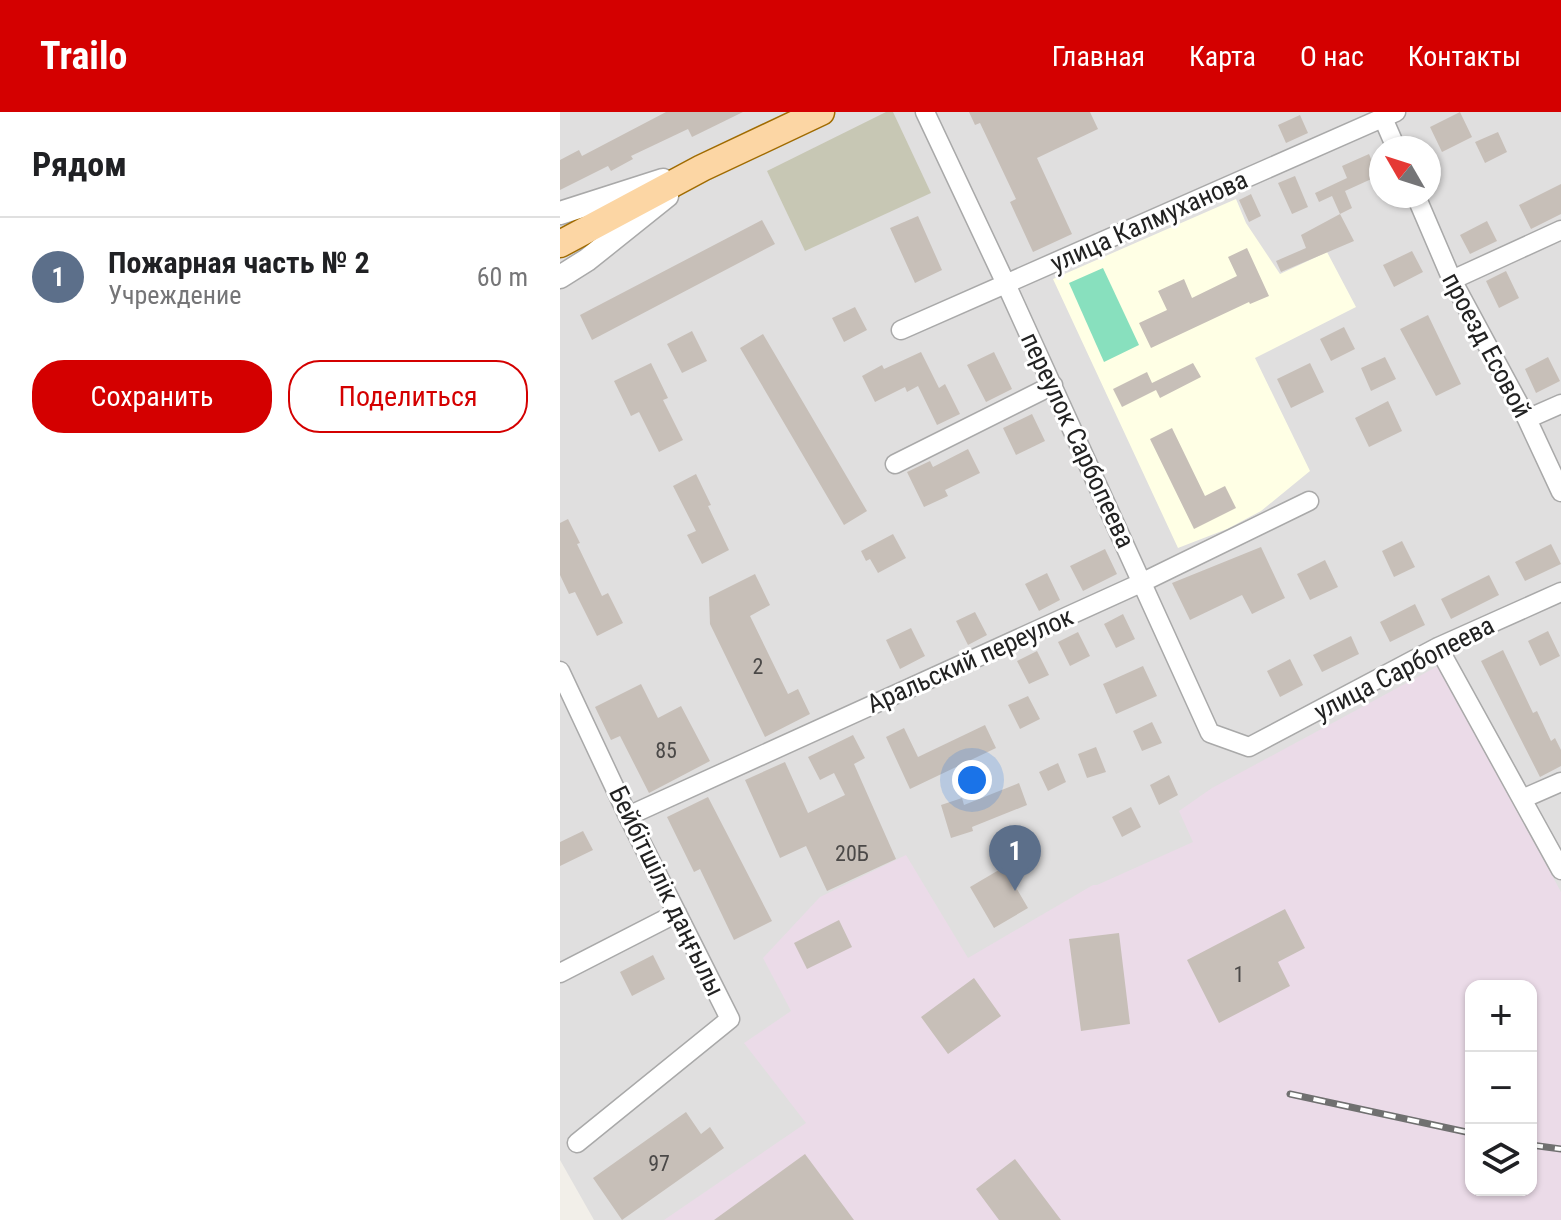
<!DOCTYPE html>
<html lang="ru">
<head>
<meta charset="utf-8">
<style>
	:root { --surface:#fff; --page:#f2f2f2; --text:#202124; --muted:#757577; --line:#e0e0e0; --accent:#d40000 }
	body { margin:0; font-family:"Roboto Condensed",sans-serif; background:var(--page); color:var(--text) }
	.controls { position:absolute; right:24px; bottom:24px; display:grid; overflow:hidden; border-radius:16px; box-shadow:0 2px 6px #0004 }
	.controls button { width:72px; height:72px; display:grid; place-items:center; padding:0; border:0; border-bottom:2px solid var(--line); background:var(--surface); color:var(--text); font:40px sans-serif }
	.compass { position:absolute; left:809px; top:24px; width:72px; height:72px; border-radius:50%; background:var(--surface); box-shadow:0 2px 6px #0004; rotate:309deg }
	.you { position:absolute; left:412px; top:668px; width:28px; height:28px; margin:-20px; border:6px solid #fff; border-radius:50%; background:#1a73e8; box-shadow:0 0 0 12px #1a73e833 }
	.badge { display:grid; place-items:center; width:52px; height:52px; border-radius:50%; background:var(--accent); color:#fff; font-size:26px; font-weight:700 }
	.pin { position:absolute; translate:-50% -66px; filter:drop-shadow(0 2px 4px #0008) }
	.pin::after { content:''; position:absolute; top:42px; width:28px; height:24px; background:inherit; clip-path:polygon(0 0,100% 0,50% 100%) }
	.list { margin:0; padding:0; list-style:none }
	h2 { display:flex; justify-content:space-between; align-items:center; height:104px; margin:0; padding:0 32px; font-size:34px }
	h2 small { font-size:26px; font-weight:400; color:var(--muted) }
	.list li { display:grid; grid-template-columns:52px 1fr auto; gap:24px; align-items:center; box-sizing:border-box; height:120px; padding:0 32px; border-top:2px solid var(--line) }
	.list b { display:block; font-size:30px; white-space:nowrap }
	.list p { margin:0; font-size:26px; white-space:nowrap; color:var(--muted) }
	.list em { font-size:26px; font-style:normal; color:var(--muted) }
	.actions { display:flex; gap:16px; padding:24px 32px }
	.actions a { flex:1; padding:18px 0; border:2px solid var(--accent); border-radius:32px; text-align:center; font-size:28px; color:var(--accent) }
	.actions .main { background:var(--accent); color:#fff }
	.icon { flex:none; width:44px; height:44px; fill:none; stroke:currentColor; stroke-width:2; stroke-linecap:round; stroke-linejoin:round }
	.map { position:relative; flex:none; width:1001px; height:1108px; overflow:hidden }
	header { display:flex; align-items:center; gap:48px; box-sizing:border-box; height:112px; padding:0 40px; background:var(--accent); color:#fff }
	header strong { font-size:38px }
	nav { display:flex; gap:44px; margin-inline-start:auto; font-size:28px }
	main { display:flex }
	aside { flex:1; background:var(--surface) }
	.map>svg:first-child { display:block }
	.residential { fill:#e0dfdf; fill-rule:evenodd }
	.industrial { fill:#ebdbe8; fill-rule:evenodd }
	.education { fill:#ffffe5 }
	.construction { fill:#c7c7b4 }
	.pitch { fill:#88e0be }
	.building { fill:#c7bfb8 }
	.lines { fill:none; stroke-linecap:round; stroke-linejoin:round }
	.minor-casing { stroke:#a9a9a9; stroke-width:21 }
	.tertiary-casing { stroke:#a9a9a9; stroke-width:25 }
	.primary-casing { stroke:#a06b00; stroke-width:29 }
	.minor { stroke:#fff; stroke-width:18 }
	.tertiary { stroke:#fff; stroke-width:22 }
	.primary { stroke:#fcd6a4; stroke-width:26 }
	.rail-casing { stroke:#707070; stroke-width:7 }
	.rail { stroke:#fff; stroke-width:4; stroke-dasharray:12; stroke-linecap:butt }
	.labels { text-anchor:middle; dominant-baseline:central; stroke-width:6; stroke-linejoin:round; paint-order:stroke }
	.number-label { font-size:22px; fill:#4b4948 }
	.street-label { font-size:26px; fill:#222; stroke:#fff }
</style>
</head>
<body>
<header>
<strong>Trailo</strong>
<nav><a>Главная</a><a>Карта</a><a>О нас</a><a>Контакты</a></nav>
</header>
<main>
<aside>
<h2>Рядом<small></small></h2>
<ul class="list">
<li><span class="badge" style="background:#5c6f8a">1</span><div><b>Пожарная часть № 2</b><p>Учреждение</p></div><em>60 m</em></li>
</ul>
<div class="actions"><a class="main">Сохранить</a><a>Поделиться</a></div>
</aside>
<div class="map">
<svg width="1001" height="1108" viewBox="0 0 1001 1108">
	<rect width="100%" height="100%" fill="#f2efe9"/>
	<!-- residential -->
	<path class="residential" d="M0,0H1001V1108H34L0,1048ZM821,36H869V84H821ZM911,874H971V1078H911Z"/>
	<!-- industrial -->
	<path class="industrial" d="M878,554L1001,780V1108H104L246,1011L184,931L231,899L203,846L260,785L346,743L408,846L533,773H537L633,730L619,699L652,676ZM911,874H971V1078H911Z"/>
	<!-- education -->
	<path class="education" d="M676,87L686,111L720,162L767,140L796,195L695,246L750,359L701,399L667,417L618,436L493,167Z"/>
	<!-- construction -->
	<path class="construction" d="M326,0H333L371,81L245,139L207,59Z"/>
	<!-- pitch -->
	<path class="pitch" d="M543,156L579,233L544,250L509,171Z"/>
	<!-- building -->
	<path class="building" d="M106,0H183L132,25L128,17L71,44L73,47L51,59L48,54L0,78V48L19,38L22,44Z
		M409,0H530L538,17L477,46L512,122L473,140L450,90L456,87L420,11L415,13Z
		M900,0L912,25L882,40L870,15Z
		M740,3L748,21L726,31L718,13Z
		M938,20L947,40L925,51L915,30Z
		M809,42L818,64L785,79L792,96L780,102L772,84L759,90L755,81L787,66L782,54Z
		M735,64L748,95L732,102L718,71Z
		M1001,72V102L971,117L959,93Z
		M691,82L701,104L689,110L679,88Z
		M780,102L794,129L721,160L716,149L746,136L741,123Z
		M358,104L382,158L355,171L330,116Z
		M202,108L215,132L32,228L20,203Z
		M927,109L937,129L910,142L900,123Z
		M687,136L709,184L690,192L689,190L591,236L579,211L607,198L598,179L624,167L632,186L677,164L668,145Z
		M852,139L863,160L834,175L823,153Z
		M946,159L959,186L939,196L926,169Z
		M295,195L307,218L284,230L272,206Z
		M868,203L901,272L876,284L840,217Z
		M784,215L795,237L771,249L760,227Z
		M132,219L147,249L122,261L107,232Z
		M203,222L307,399L284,413L180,236Z
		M361,240L379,276L385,272L400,302L377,313L358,274L347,280L345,275L315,290L302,264L322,253L324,257Z
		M434,240L452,277L426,290L407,253Z
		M825,245L836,267L811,279L801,256Z
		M988,245L1000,269L976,281L965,257Z
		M91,251L108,286L103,288L123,328L99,340L79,300L71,304L54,269Z
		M633,251L641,265L600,286L596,278L562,295L553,277L587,260L592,271Z
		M750,251L764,280L731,296L717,267Z
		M828,289L842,319L809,335L795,306Z
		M472,302L485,329L456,343L443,316Z
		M612,316L645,384L665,374L676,396L634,417L590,327Z
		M408,337L420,361L385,378L388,384L364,395L347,360L370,349L373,355Z
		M136,362L151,393L148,394L169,438L142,452L127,423L136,419L113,374Z
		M8,407L20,431L17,432L42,484L48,481L63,511L37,524L15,480L9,482L0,463V411Z
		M333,422L346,446L318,461L310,447L306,449L301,439Z
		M842,429L855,455L834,465L822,439Z
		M991,432L1001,452L965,469L955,450Z
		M701,435L725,486L692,502L682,483L630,508L612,471Z
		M545,437L557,462L523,479L510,454Z
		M765,448L778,475L750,488L737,462Z
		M487,461L500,488L479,499L465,472Z
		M195,462L210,493L190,504L228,582L238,577L250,602L205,625L150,512L149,485Z
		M929,463L939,483L891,507L881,487Z
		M855,492L865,513L830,530L820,510Z
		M415,500L427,523L408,533L396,509Z
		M563,502L575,527L556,536L544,512Z
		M351,516L365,544L340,557L326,528Z
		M988,519L1000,544L980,554L968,529Z
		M518,520L530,544L510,554L498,530Z
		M791,524L799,542L762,560L753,543Z
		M943,538L973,601L977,599L991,629L995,626L1001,638V654L980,665L921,549Z
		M477,539L489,563L469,572L457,549Z
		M730,547L743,573L720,585L707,559Z
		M583,554L597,584L556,602L543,572Z
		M81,572L98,606L121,594L150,649L89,681L60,624L51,628L35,595Z
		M468,584L480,607L460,617L448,593Z
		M592,610L602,631L582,639L573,619Z
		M425,613L436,636L350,677L326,625L344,616L358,645Z
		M293,623L305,646L294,652L336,747L267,779L246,734L220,746L185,668L225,650L248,701L285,683L274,661L260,668L248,645Z
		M536,635L546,660L527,666L518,642Z
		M498,651L506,670L488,679L479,660Z
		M609,663L618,683L599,693L590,673Z
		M459,671L467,693L412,715L413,719L391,726L381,693L402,686L404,693Z
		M148,685L212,809L174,828L140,757L134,760L107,705Z
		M571,695L581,715L562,725L552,705Z
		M23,719L33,738L0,754V730Z
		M444,755L468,796L434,816L410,775Z
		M725,797L745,836L718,850L730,874L659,911L627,848Z
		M279,808L292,835L247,857L234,831Z
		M559,821L570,912L521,919L509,827Z
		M93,843L105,867L72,884L60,860Z
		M414,866L441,904L388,942L361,905Z
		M126,1000L141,1022L150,1015L164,1036L62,1108L33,1066Z
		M245,1042L294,1108H154Z
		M455,1047L501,1108H439L416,1077Z"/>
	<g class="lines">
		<defs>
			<path id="minor" d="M365,0L446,172L650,621L689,635L878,535L1001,480
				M823,6L836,36
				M856,84L892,168L967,307L1001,380
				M892,168L1001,118
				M341,218L836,0
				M967,307L1001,292
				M335,352L493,273
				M878,535L1001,758
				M0,559L68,704L170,907L17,1031
				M962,687L1001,670
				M68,704L583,470L749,389
				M0,861L117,801"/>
			<path id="tertiary" d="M0,101L103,68
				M0,165L27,148L107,84"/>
			<path id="primary" d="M0,132L142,56L261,0"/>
		</defs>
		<!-- minor casing -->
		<use href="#minor" class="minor-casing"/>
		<!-- tertiary casing -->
		<use href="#tertiary" class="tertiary-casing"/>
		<!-- primary casing -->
		<use href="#primary" class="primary-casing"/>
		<!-- minor -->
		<use href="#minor" class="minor"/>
		<!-- tertiary -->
		<use href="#tertiary" class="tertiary"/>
		<!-- primary -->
		<use href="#primary" class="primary"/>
		<defs>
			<path id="rail" d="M730,982L911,1021
				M971,1033L1001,1037"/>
		</defs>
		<!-- rail casing -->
		<use href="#rail" class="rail-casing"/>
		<!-- rail -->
		<use href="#rail" class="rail"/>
	</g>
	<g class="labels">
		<!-- number labels -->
		<g class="number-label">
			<text x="198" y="554">2</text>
			<text x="106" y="638">85</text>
			<text x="292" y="741">20Б</text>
			<text x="679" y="862">1</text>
			<text x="99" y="1051">97</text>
		</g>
		<!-- street labels -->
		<g class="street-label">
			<text transform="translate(589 109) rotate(-24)">улица Калмуханова</text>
			<text transform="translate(927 233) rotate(62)">проезд Есовой</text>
			<text transform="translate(518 328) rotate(65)">переулок Сарбопеева</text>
			<text transform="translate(410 548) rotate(-24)">Аральский переулок</text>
			<text transform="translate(844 556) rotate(-27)">улица Сарбопеева</text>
			<text transform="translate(107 779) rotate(64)">Бейбітшілік даңғылы</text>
		</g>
	</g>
</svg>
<div class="controls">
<button>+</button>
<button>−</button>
<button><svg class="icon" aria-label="layers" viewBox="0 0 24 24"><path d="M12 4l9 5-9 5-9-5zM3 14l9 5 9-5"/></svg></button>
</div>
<svg class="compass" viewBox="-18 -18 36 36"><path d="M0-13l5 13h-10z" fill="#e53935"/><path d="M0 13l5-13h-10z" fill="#757577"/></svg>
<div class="you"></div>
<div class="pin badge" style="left:455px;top:779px;background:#5c6f8a">1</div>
</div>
</main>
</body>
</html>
